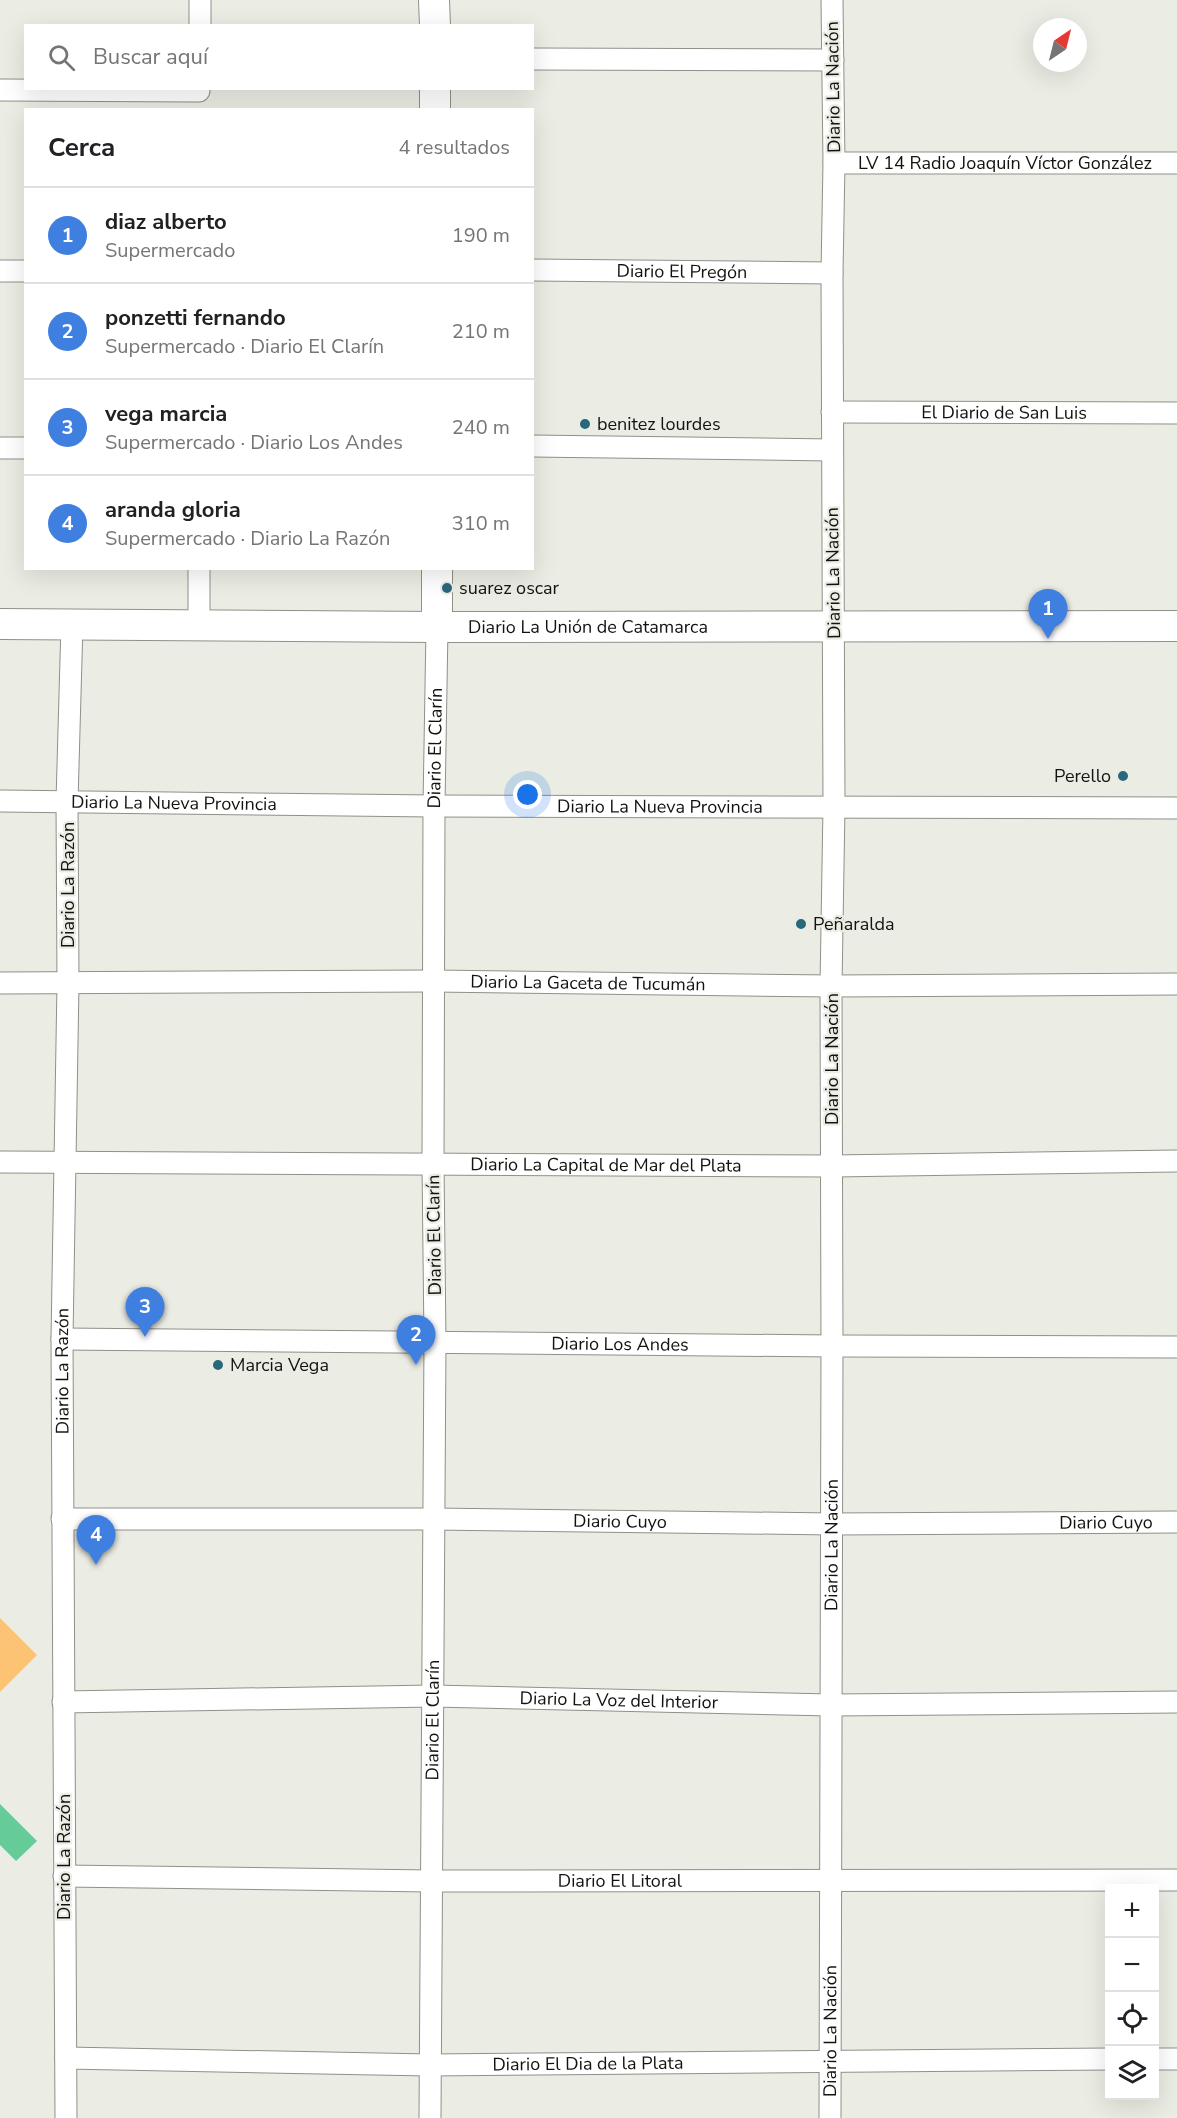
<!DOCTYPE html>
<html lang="es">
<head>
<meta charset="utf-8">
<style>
	:root { --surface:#fff; --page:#f6f6f6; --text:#202124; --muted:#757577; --line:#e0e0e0; --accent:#0f766e }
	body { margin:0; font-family:"Nunito Sans",sans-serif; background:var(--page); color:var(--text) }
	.controls { position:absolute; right:18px; bottom:18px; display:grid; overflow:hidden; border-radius:0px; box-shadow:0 6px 24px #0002 }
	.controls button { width:54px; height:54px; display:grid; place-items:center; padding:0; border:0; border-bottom:2px solid var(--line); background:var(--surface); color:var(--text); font:30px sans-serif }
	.compass { position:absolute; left:1033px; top:18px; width:54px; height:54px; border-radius:50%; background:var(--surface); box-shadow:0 6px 24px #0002; rotate:35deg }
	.you { position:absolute; left:528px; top:795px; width:21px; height:21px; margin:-15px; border:4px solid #fff; border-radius:50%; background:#1a73e8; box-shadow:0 0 0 9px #1a73e833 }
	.badge { display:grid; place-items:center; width:39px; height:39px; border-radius:50%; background:var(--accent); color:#fff; font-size:20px; font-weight:700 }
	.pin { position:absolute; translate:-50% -50px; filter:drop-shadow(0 2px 3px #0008) }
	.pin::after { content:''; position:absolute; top:32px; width:21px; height:18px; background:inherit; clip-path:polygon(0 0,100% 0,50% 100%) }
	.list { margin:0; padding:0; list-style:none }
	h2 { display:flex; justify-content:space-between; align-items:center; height:78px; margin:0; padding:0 24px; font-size:26px }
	h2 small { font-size:20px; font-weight:400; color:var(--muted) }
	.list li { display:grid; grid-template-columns:39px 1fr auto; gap:18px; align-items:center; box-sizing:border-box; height:96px; padding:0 24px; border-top:2px solid var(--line) }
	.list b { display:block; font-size:22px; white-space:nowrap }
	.list p { margin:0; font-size:20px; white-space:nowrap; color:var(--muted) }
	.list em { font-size:20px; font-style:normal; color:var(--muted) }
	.icon { flex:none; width:33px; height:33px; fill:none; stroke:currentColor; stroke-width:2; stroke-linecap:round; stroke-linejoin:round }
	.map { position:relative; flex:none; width:1177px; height:2118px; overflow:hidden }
	.search { position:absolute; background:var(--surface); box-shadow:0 6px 24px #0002; left:24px; top:24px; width:510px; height:66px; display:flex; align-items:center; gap:15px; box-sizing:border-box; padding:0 21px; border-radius:0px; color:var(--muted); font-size:22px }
	.panel { position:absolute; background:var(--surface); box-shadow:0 6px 24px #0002; left:24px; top:108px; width:510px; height:462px; border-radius:0px }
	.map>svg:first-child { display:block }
	.green { fill:#fcc375 }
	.water { fill:#64cb99 }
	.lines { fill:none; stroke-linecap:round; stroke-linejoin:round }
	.street-casing { stroke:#8f9088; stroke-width:23 }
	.secondary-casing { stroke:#8f9088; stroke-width:32 }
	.street { stroke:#fff; stroke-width:21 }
	.secondary { stroke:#fff; stroke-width:30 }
	.poi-dot { fill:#29677d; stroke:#ebede4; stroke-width:2 }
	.labels { text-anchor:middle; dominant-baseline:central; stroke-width:4.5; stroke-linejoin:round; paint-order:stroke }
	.street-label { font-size:18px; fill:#121310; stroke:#ebede4 }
	.poi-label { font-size:18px; fill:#121310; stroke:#ebede4; text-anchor:start }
</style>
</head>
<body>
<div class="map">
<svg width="1177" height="2118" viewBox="0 0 1177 2118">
	<rect width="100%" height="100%" fill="#ebede4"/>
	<!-- green -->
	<path class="green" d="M0,1618L37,1655L0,1692Z"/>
	<!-- water -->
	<path class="water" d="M0,1804L37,1841L16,1861L0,1845Z"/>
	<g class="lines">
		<defs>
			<g id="street">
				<path d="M200,26V0"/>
				<path d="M532,59L833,60"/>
				<path d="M0,90L199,91"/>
				<path id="s1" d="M834,163H1177"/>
				<path id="s2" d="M532,270L832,273"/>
				<path d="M0,271H26"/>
				<path id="s3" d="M832,412L1177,413"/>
				<path d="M532,446L832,450"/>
				<path d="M0,448H26"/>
				<path d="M199,626V568"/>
				<path id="s4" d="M0,801L434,806L1177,808"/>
				<path id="s5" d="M0,983L434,981L831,986L1177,984"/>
				<path id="s6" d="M0,1162L833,1166L1177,1161"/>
				<path id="s7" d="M62,1339L832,1346L1177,1347"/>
				<path id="s8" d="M62,1519H434L832,1524L1177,1522"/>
				<path id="s9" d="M63,1702L433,1696L831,1705L1177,1702"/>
				<path id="s10" d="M64,1876L430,1881L1177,1880"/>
				<path id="s11" d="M66,2058L429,2065L1110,2059"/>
				<path d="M1154,2059H1177"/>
				<path id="s12" d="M66,2118L62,1339L68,983L67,801L72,624"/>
				<path id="s13" d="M430,2118L435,1342L433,1164L434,806L437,627"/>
				<path id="s14" d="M830,2118L832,1346L831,986L834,806L832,273L834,163L832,0"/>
			</g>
			<g id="secondary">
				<path d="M434,0L435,26"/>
				<path d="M435,110V88"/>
				<path d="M437,568V627"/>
				<path id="s15" d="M0,624L437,627L1177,626"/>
			</g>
		</defs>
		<!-- street casing -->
		<use href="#street" class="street-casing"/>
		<!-- secondary casing -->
		<use href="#secondary" class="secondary-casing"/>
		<!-- street -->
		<use href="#street" class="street"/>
		<!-- secondary -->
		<use href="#secondary" class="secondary"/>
	</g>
	<!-- markers -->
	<g class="poi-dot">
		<circle cx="585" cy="424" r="6"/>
		<circle cx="447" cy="588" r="6"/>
		<circle cx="1123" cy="776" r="6"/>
		<circle cx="801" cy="924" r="6"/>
		<circle cx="218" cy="1365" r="6"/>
	</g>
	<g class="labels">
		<!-- street labels -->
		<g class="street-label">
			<text transform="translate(833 87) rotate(-91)">Diario La Nación</text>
			<text stroke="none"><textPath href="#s1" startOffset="171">LV 14 Radio Joaquín Víctor González</textPath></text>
			<text stroke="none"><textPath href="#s2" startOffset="150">Diario El Pregón</textPath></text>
			<text stroke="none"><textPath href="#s3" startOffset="172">El Diario de San Luis</textPath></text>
			<text transform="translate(833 573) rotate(-91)">Diario La Nación</text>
			<text stroke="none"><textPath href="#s15" startOffset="588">Diario La Unión de Catamarca</textPath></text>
			<text stroke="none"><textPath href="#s13" startOffset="1370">Diario El Clarín</textPath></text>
			<text stroke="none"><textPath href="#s4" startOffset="174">Diario La Nueva Provincia</textPath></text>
			<text stroke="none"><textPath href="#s4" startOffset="660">Diario La Nueva Provincia</textPath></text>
			<text transform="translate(68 885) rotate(-90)">Diario La Razón</text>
			<text stroke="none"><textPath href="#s5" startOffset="588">Diario La Gaceta de Tucumán</textPath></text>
			<text transform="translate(832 1059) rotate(-90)">Diario La Nación</text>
			<text stroke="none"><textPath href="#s6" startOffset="606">Diario La Capital de Mar del Plata</textPath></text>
			<text transform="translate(434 1235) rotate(-91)">Diario El Clarín</text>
			<text stroke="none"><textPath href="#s7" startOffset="558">Diario Los Andes</textPath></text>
			<text stroke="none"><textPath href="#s12" startOffset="747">Diario La Razón</textPath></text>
			<text stroke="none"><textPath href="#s8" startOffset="558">Diario Cuyo</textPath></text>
			<text stroke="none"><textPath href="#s8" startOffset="1044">Diario Cuyo</textPath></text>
			<text stroke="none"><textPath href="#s14" startOffset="573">Diario La Nación</textPath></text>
			<text stroke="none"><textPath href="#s9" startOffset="556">Diario La Voz del Interior</textPath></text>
			<text stroke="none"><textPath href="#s13" startOffset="398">Diario El Clarín</textPath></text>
			<text transform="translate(64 1857) rotate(-90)">Diario La Razón</text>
			<text stroke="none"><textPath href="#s10" startOffset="556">Diario El Litoral</textPath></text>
			<text stroke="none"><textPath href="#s14" startOffset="87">Diario La Nación</textPath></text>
			<text stroke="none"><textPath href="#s11" startOffset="522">Diario El Dia de la Plata</textPath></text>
		</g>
		<!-- poi labels -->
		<g class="poi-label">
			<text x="597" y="424">benitez lourdes</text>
			<text x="459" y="588">suarez oscar</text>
			<text x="1111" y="776" text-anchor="end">Perello</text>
			<text x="813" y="924">Peñaralda</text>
			<text x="230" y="1365">Marcia Vega</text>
		</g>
	</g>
</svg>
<div class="controls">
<button>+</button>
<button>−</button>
<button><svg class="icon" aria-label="locate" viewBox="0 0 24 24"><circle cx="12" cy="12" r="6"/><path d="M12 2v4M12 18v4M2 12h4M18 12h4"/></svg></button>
<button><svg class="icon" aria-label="layers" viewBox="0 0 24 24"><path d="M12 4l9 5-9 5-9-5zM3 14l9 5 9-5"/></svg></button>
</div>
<svg class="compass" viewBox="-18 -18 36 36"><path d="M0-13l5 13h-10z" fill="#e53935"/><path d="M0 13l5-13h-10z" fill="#757577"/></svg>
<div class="you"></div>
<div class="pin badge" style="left:1048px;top:639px;background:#3f7fe0">1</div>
<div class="pin badge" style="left:416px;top:1365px;background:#3f7fe0">2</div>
<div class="pin badge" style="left:145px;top:1337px;background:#3f7fe0">3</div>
<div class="pin badge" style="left:96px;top:1565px;background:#3f7fe0">4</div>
<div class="search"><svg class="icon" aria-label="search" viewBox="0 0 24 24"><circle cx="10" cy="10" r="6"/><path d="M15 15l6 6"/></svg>Buscar aquí</div>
<section class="panel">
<h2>Cerca<small>4 resultados</small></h2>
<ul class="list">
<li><span class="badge" style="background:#3f7fe0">1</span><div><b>diaz alberto</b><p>Supermercado</p></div><em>190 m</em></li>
<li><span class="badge" style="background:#3f7fe0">2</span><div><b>ponzetti fernando</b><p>Supermercado · Diario El Clarín</p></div><em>210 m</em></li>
<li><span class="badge" style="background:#3f7fe0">3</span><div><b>vega marcia</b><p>Supermercado · Diario Los Andes</p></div><em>240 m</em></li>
<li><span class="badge" style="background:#3f7fe0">4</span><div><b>aranda gloria</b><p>Supermercado · Diario La Razón</p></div><em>310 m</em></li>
</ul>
</section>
</div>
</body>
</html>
